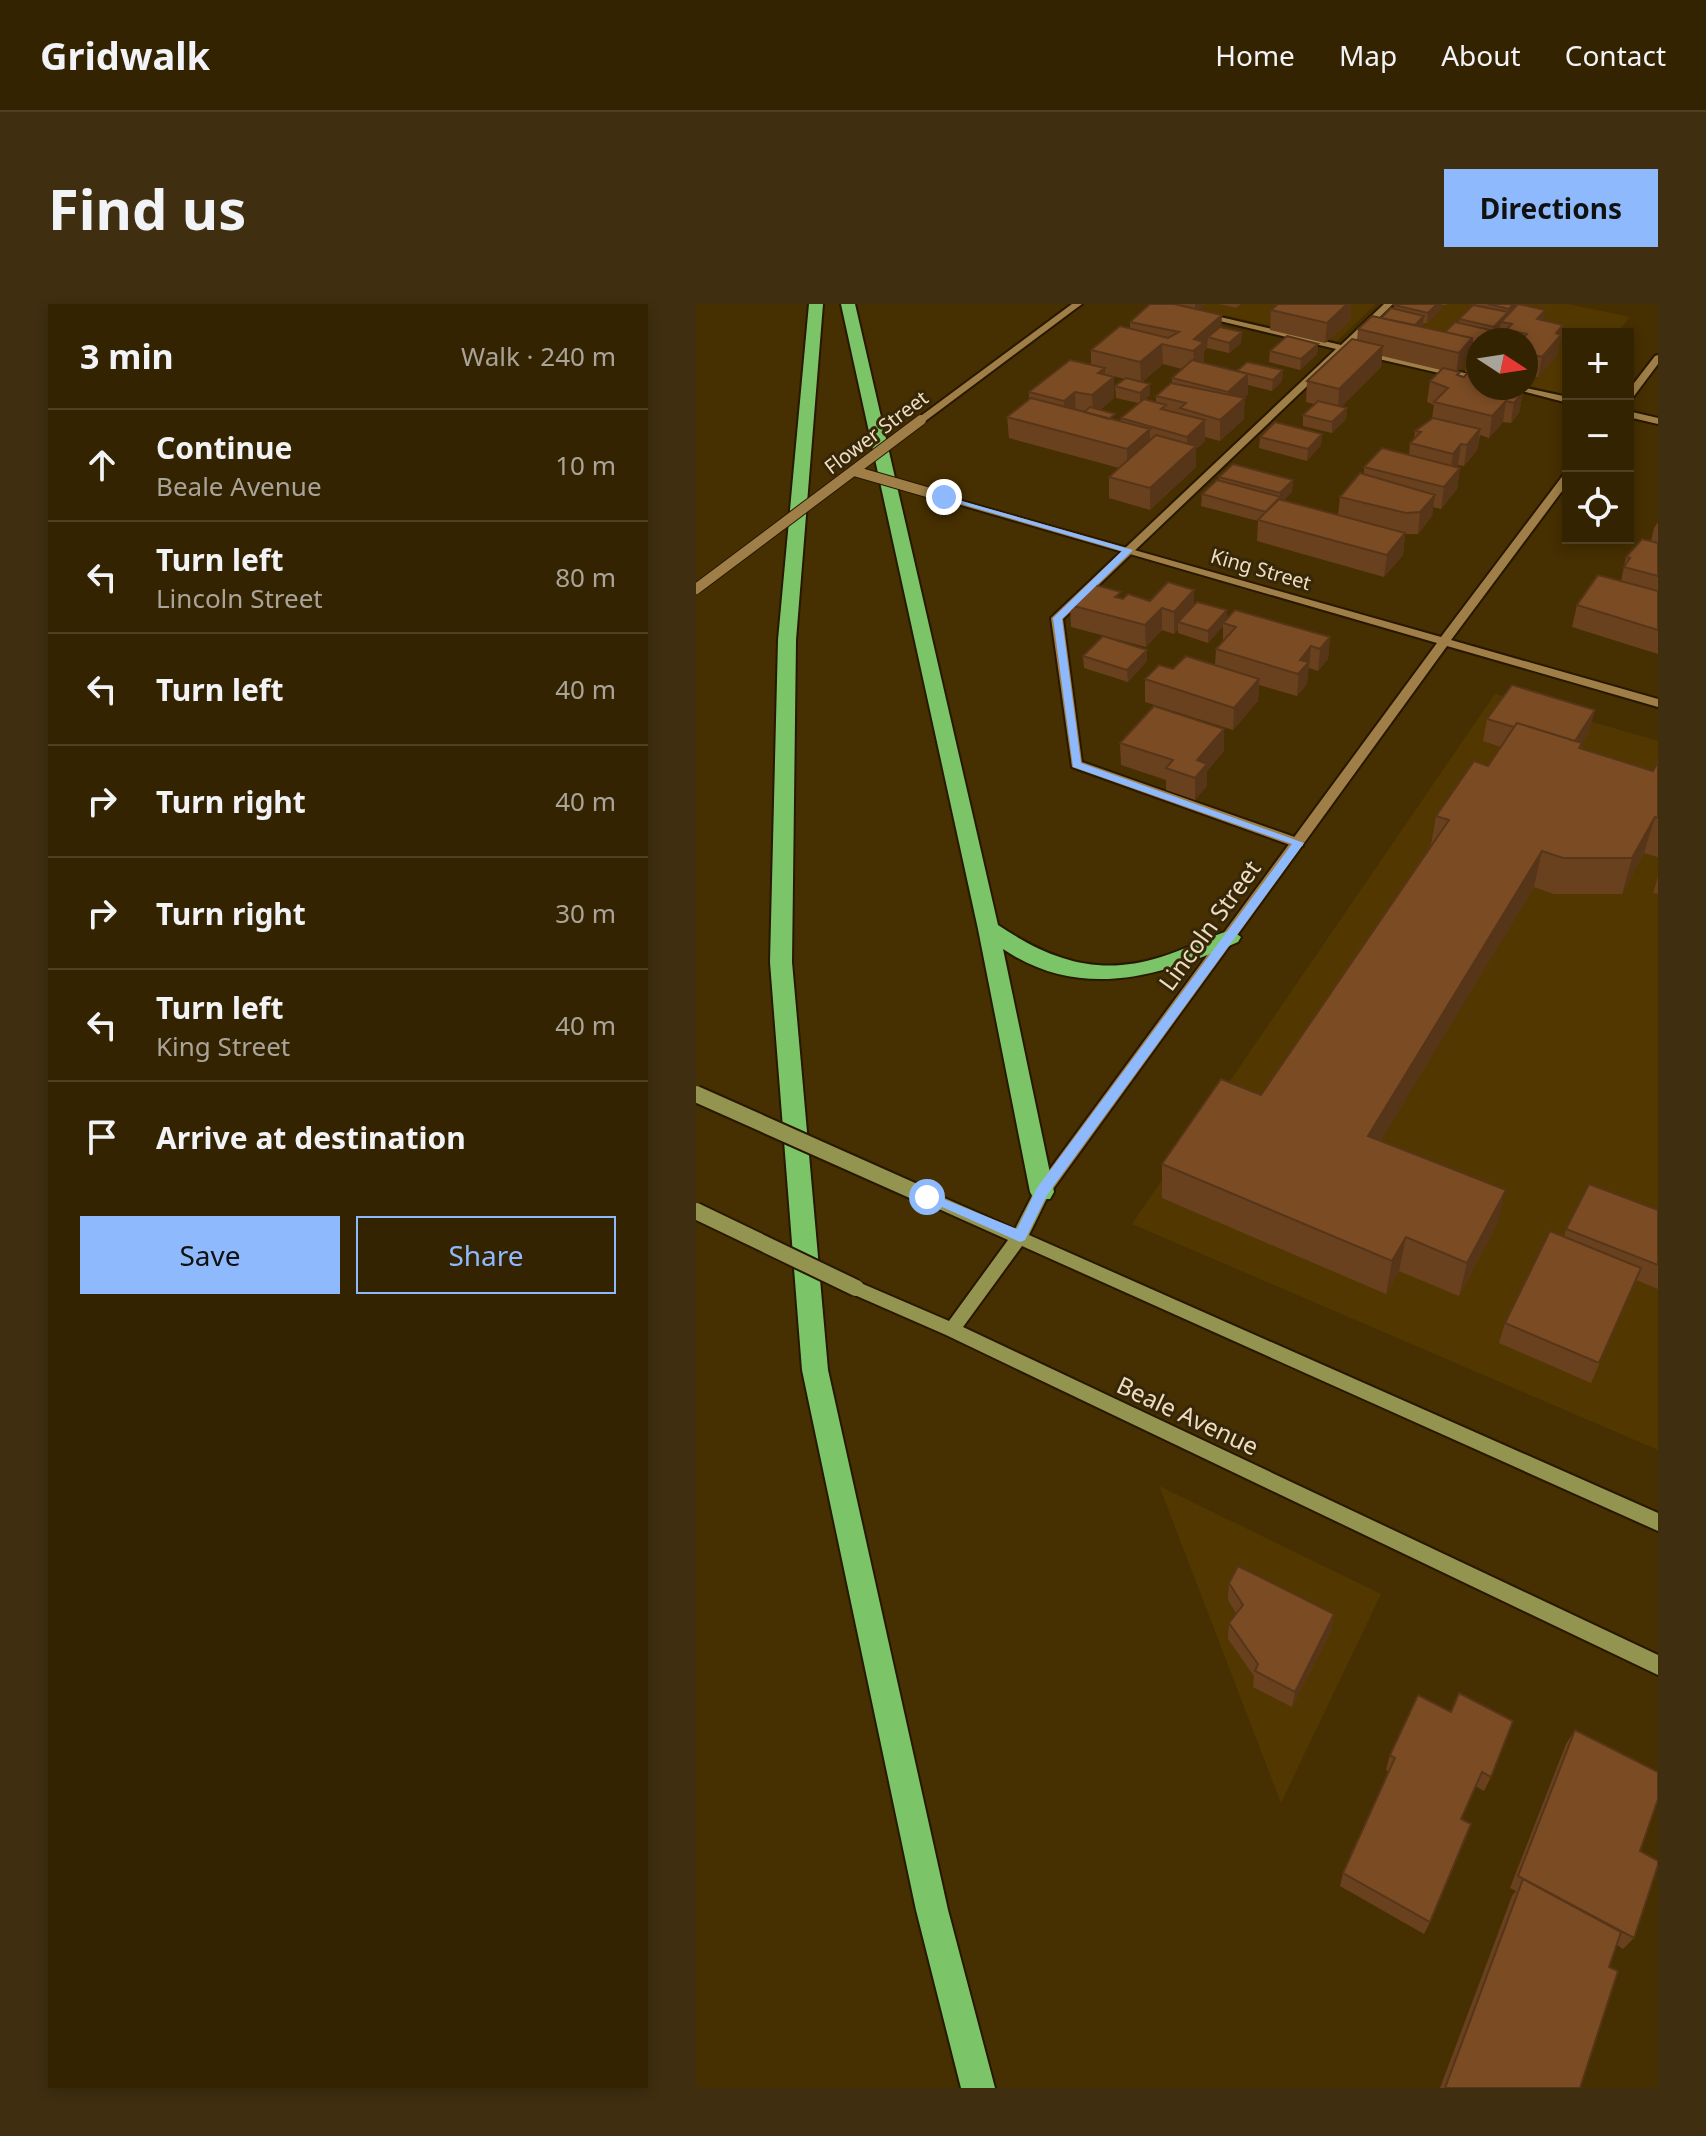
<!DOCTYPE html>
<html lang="en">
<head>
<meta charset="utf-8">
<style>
	:root { --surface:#342301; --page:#3f2f10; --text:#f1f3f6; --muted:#a9a499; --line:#4e4023; --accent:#8eb9fd }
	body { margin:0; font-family:"Noto Sans",sans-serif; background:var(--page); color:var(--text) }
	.controls { position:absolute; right:24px; top:24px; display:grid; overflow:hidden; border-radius:0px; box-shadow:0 4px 12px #0003 }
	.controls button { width:72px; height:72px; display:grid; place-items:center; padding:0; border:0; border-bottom:2px solid var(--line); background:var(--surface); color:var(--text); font:40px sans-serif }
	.compass { position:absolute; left:770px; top:24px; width:72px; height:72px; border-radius:50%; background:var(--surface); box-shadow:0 4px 12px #0003; rotate:102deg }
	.stop { position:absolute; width:24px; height:24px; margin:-18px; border:6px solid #8eb9fd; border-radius:50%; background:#fff }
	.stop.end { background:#8eb9fd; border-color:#fff; box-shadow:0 2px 8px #0008 }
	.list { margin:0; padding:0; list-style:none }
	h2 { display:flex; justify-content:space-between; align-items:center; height:104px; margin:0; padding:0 32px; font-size:34px }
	h2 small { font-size:26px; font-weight:400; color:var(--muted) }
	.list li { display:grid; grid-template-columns:52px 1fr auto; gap:24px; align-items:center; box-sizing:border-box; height:112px; padding:0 32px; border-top:2px solid var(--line) }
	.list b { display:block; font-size:30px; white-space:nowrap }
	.list p { margin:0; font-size:26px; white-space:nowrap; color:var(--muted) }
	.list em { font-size:26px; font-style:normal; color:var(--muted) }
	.actions { display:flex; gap:16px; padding:24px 32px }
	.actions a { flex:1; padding:18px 0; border:2px solid var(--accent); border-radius:0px; text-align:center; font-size:28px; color:var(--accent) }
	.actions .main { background:var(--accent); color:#111 }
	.icon { flex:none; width:44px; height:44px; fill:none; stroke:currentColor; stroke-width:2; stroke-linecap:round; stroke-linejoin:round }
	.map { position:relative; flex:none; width:962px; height:1784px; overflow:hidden; border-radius:0px }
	header { display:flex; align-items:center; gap:48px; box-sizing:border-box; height:112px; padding:0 40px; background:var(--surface); border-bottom:2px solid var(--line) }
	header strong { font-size:38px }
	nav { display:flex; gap:44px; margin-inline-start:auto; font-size:28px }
	.intro { display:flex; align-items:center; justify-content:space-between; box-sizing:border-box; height:192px; padding:0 48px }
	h1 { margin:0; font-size:56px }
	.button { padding:20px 36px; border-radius:0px; background:var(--accent); color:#111; font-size:28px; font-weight:700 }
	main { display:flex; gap:48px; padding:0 48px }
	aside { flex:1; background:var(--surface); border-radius:0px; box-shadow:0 4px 12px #0003 }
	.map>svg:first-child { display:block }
	.built { fill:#523800 }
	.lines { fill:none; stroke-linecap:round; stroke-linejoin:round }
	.service-casing { stroke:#281800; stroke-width:4 }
	.minor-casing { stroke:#281800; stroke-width:4 }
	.tertiary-casing { stroke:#281800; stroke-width:4 }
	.secondary-casing { stroke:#281800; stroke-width:4 }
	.motorway-casing { stroke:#281800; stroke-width:4 }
	.service { fill:#9f7f47; fill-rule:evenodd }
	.minor { fill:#9f7f47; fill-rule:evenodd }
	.tertiary { fill:#9f7f47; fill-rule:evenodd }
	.secondary { fill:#949451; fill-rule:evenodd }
	.motorway { fill:#7bc568; fill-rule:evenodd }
	.minor-bridge-casing { stroke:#281800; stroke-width:12; stroke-linecap:butt }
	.tertiary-bridge-casing { stroke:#281800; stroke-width:12; stroke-linecap:butt }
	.secondary-bridge-casing { stroke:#281800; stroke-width:20; stroke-linecap:butt }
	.minor-bridge { stroke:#9f7f47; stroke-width:10 }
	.tertiary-bridge { stroke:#9f7f47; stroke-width:10 }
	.secondary-bridge { stroke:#949451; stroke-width:16 }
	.wall { fill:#6a411f; fill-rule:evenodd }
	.shaded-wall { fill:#563519 }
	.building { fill:#7b4c24; stroke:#563519; stroke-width:2 }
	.route { fill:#8eb9fd }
	.labels { text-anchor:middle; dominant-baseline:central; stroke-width:6; stroke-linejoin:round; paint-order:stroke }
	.far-street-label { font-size:20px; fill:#efddc1; stroke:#372709 }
	.street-label { font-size:24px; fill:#efddc1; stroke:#372709 }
</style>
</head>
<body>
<header>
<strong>Gridwalk</strong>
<nav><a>Home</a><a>Map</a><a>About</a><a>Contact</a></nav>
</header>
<div class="intro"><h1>Find us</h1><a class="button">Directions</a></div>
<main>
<aside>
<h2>3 min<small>Walk · 240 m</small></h2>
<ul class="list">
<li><svg class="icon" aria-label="ahead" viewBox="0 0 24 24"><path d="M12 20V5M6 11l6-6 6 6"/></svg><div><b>Continue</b><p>Beale Avenue</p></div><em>10 m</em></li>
<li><svg class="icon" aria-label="left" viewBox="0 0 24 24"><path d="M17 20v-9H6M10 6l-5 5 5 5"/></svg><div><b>Turn left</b><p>Lincoln Street</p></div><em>80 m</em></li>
<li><svg class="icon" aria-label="left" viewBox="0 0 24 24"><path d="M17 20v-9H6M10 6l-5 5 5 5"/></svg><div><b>Turn left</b></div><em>40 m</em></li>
<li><svg class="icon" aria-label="right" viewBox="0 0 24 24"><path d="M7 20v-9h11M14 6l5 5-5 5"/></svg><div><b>Turn right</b></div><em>40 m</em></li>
<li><svg class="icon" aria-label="right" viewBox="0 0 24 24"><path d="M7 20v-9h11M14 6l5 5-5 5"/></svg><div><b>Turn right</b></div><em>30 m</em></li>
<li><svg class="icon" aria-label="left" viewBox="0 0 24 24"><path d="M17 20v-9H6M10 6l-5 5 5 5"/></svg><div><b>Turn left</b><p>King Street</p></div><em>40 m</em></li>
<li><svg class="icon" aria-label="arrive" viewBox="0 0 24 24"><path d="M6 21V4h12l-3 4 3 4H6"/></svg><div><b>Arrive at destination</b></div></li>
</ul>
<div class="actions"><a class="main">Save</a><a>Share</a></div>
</aside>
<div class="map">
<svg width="962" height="1784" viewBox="0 0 962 1784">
	<rect width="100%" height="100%" fill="#462f01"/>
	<!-- built -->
	<path class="built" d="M480,0H680L641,37Z
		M711,0H872L934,13L920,30H872L871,91L830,81V36H782V70L667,44Z
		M799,390L962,437V1146L436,920Z
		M463,1182L685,1290L585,1499L464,1184Z"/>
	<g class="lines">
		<defs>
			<path id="service" d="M688,0H697L653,43L782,72V78L648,47L367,315L386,458L607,536V542H597L376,463L355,314L640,45L503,12L507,9L645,41Z
				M814,84H830L872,93V99Z
				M932,107L962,114V120L932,113Z"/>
			<path id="minor" d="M962,51V60L935,96L932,97V87L959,52Z
				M872,169V179L755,336L962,395V403L751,342L352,892H340L338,888L340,884L741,339L244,195V191L745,333L868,170Z"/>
			<path id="tertiary" d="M376,0H386L228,118H222V114Z"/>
			<path id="secondary" d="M346,882L352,884L354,888L333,931L962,1209V1227L326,942L267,1023L962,1351V1371L250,1031L154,989L152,984L154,979L160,977L253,1017L312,936L225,897L223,893L225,889H237L319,925L340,884Z"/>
			<path id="motorway" d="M113,0H127L100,336L96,658L132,1066L252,1606L299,1784H265L220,1606L106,1066L74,658L82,336Z
				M145,0H159L302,621C354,656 403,673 465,653C489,646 511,633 535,626L545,633L542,638C464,673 384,697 307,645L358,888L354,895H338L334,888L282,625Z"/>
		</defs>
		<!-- service casing -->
		<use href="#service" class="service-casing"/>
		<!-- minor casing -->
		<use href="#minor" class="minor-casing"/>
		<!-- tertiary casing -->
		<use href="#tertiary" class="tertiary-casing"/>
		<!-- secondary casing -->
		<use href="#secondary" class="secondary-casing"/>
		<!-- motorway casing -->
		<use href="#motorway" class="motorway-casing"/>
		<!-- service -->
		<use href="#service" class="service"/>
		<!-- minor -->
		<use href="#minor" class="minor"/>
		<!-- tertiary -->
		<use href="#tertiary" class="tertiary"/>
		<!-- secondary -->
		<use href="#secondary" class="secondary"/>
		<!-- motorway -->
		<use href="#motorway" class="motorway"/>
		<defs>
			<path id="minor-bridge" d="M158,167L248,193"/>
			<path id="tertiary-bridge" d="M0,285L225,116"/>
			<path id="secondary-bridge" d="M0,790L231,893
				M0,907L160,984"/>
		</defs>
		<!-- minor-bridge casing -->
		<use href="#minor-bridge" class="minor-bridge-casing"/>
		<!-- tertiary-bridge casing -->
		<use href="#tertiary-bridge" class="tertiary-bridge-casing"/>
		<!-- secondary-bridge casing -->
		<use href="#secondary-bridge" class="secondary-bridge-casing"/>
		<!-- minor-bridge -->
		<use href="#minor-bridge" class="minor-bridge"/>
		<!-- tertiary-bridge -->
		<use href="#tertiary-bridge" class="tertiary-bridge"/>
		<!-- secondary-bridge -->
		<use href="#secondary-bridge" class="secondary-bridge"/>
	</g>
	<!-- wall -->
	<path class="wall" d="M454,0H510L502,6L526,23L546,28L545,39L533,49L511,44L508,47L507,59L541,67L587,66L586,77L576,87L552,81V90L547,94L548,115L524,137L509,133V137L500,145V163L454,206L413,194V173L423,164L313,134L311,113L333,96V88L395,61V46L434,25V18ZM467,60L486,65L476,74V79L460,92V98L449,95L454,91L446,78ZM409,70L429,75L419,82L420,94L442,99L425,114V118L419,116L404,106L418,94V73L409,71Z
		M523,0H545L540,4Z
		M582,0H655L654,17L629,39L574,26L575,6Z
		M699,0H751L750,1H746V4L731,19H728L726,23L749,28L763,19V15L780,0H826L825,1L849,6L847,17L867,21L861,51L842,73L834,72L831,76L830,36H782V71H781V73L827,88L823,109L815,119L807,118L793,134L784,131L781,146L768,162L762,161L760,163L764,164L761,185L745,205L737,203L736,212L722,230H709L707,251L688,273L561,237L562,217L505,202L506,190L523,176V173L597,176L596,188L587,196L642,211L644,193L668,170V163L713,151L714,139L718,135L719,127L736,114L738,101L731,98L734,77L745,66L686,52L685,63L645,103L651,104L650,115L636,129L607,122V111L618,100L610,98L611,77L661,36L662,25L685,14L698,5ZM770,58L769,68L772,69L768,73L763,72L764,68L762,67Z
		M622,40L621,50L604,66L573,58L574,47Z
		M626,130L625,141L611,157L563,144L564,133Z
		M962,218V350L876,323L881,301L925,277L930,253L955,237L958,224Z
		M425,295L498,301L531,315L634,333L632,355L622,367L613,364L612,366L611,380L601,392L563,381L562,397L537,426L449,398V375L477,365L519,361L520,345L527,337V322L512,339L482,329V325L478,330L466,326L450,343L375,323L374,301Z
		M451,346V357L432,378L388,364L387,352Z
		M791,415L893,428L886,439L885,445L957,467L962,458V553L948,549L926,590H858L838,583L684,837L801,920L763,992L703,967L690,990L466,894V860L565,791L735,541L740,512L792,462L805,443L787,437Z
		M528,425V447L511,467V482L499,496L470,486V476L425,461L424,439Z
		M962,573V590L957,589Z
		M962,906V985L940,976L895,1079L803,1039L809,1019L868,933L870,925Z
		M533,1279L638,1310L635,1327L596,1403L557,1383L558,1372L532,1335L533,1319L540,1309L532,1296Z
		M722,1391L795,1473L788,1487L779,1482L765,1515L734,1618L728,1630L644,1582L647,1569L693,1468L690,1466L694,1451Z
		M879,1426L944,1547L938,1634L927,1645L921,1641L913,1663L884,1784H744L816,1592L820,1587L814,1584L870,1440Z"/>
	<!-- shaded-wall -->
	<path class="shaded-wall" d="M499,0H510L499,9Z
		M651,0H655L654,17L629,39L631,19Z
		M741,0H746V4L731,19L732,9Z
		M817,0H826L811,15L813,5Z
		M849,6L846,26L841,15Z
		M812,8L810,19L805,18L804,25L796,34L798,23Z
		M526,11L525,31L512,33L511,44L508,47V58L497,68L498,35Z
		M728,12L727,22L712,37L714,26Z
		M867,21L861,51L842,73L846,53L860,29Z
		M546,28L545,39L533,49V39Z
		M776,34L774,48L772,47L770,58L760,69L763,49Z
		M466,40L467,60L445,78L444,58Z
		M622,40L621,50L604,66L605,55Z
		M687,42L685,63L642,106L643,85Z
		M838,51L834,72L831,76L834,55Z
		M409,64V80L418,73V94L397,112L396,91L402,69Z
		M587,66L586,77L576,87L577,76Z
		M552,70V90L531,109L532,88Z
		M454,80V91L444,100V89Z
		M821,84H823L822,94L827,88L823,109L815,119L819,87Z
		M379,88L380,109L369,118L368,97Z
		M549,94L548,115L524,137V116Z
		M810,97L807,118L793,134L796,112Z
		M651,104L650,115L636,129V118Z
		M509,116V137L500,145V163L454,206V184L491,151V133Z
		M454,125V146L431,166V145Z
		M784,125L781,146L768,162L771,141Z
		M626,130L625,141L611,157L612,145Z
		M765,140L762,161L754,171L757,150Z
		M764,164L761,185L745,205L748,183Z
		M597,176L596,188L585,199L584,204L570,219V208L584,194V189Z
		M739,191L736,212L722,230L724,208Z
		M709,229L707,251L688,273L691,251Z
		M498,286V308L482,318V325L478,330V308Z
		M466,304V326L450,343L449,321Z
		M531,306V318L527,319V322L512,339V327Z
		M634,333L632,355L622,367L624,345Z
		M615,342L611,380L601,392L604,356Z
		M451,346V357L432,378L431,366Z
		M563,375L562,397L537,426L538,404Z
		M899,406L893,428L871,463L876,441Z
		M528,425V447L511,467V482L499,496V474L501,456Z
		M959,513L948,549L926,590L936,554Z
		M846,547L838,583L667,866L672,832Z
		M810,886L801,920L763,992L771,959Z
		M710,933L703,967L690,990L696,957Z
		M638,1310L635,1327L596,1403L599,1388Z"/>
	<!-- building -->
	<path class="building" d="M454,0H478L526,11L498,35L508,38L497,47L466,40L444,58L395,46L424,22L472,34L483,28L434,18Z
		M582,0H651L631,19L575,6Z
		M699,0H741L732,9L698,1Z
		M792,0H817L813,5Z
		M822,0L849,6L841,15L867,21L860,29L865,31L846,53L838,51L834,55L830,54V36H783L792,27L827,35L831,30L810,26L816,20L805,18Z
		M777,1L812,8L798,23L763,15Z
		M695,4L728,12L719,21L685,14Z
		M676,12L776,34L763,49L662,25Z
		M759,18L794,26L782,36L778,41L776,40V34L749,28Z
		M524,23L546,28L533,39L512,33Z
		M591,32L622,40L605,55L574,47Z
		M656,35L687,42L643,85L611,77Z
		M782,37V50L772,47Z
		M374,56L409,64L402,69L418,73L396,91L379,88L368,97L333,88Z
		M496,56L552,70L532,88L476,74Z
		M551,58L587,66L577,76L541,67Z
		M747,64L764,68L761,71L768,73L772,68L781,70L778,73H782V84H821L819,87L827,88L818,99L810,97L796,112L738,98L752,84L734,77Z
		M430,74L454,80L444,89L419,82Z
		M475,79L549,94L524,116L484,104L490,99L460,92Z
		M335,94L454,125L431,145L311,113Z
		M448,95L470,101L465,105L509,116L491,133L425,114Z
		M622,97L651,104L636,118L607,111Z
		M394,103L419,110L413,115L388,108Z
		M737,114L784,125L771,141L765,140L757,150L714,139L725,128L719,127Z
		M579,118L626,130L612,145L564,133Z
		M460,131L500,142L454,184L413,173Z
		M686,144L764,164L748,183L668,163Z
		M537,160L597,176L584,189L523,173Z
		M664,169L739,191L724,208L710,209L644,193Z
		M521,176L585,193L570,208L506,190Z
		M582,195L709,229L691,251L562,216Z
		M946,235L962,239V272L928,263L934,254L930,253Z
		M902,271L962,287V326L881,301Z
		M472,278L498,286L478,308L466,304L449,321L374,301L396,280L425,288L419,293L427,295L432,290L454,297Z
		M501,298L531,306L512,327L482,318Z
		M539,306L634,333L624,345L615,342L604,356L613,358L602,370L520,345L540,323L527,319Z
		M407,332L451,346L431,366L387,352Z
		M490,352L563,375L538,404L449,375L463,361L477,365Z
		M816,381L899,406L879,437L821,419L818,423L791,415Z
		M458,402L528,425L501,456L511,460L499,474L470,464L477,456L424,439Z
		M821,419L886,439L883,444L957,467L962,458V514L959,513L936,554H867L846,547L672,832L810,886L771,959L710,933L696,957L466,860L525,775L565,791L753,516L740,512L778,457L792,462Z
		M893,880L962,906V961L870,925Z
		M854,927L945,964L903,1059L809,1019Z
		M542,1262L638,1310L599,1388L559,1367L562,1360L533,1319L547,1301L533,1279Z
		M763,1389L817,1417L795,1473L786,1468L765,1515L775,1520L734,1618L647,1569L699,1454L694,1451L722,1391L755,1408Z
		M879,1426L962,1468V1495L944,1547L962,1557V1561L938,1634L822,1572Z
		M827,1575L925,1628L913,1663L922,1667L884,1784H749Z"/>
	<!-- route -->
	<path class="route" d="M245,191L437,246L366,315L385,459L608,539L351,891L329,936L324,938L224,893L231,888L235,890L321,925L341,884L596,540L377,463L357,314L426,247L245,194Z"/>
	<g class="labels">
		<!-- far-street labels -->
		<g class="far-street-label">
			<text transform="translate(180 128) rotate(-37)">Flower Street</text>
			<text transform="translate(565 265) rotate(16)">King Street</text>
		</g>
		<!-- street labels -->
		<g class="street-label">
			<text transform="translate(513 621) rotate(-54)">Lincoln Street</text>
			<text transform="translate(492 1111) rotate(25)">Beale Avenue</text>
		</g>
	</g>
</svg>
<div class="controls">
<button>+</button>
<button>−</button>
<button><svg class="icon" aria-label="locate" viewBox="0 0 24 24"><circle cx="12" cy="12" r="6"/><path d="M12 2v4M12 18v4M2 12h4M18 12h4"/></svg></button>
</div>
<svg class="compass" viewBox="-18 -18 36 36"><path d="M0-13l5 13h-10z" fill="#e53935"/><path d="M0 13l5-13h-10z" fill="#a9a499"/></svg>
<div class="stop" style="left:231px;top:893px"></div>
<div class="stop end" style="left:248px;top:193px"></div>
</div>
</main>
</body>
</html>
